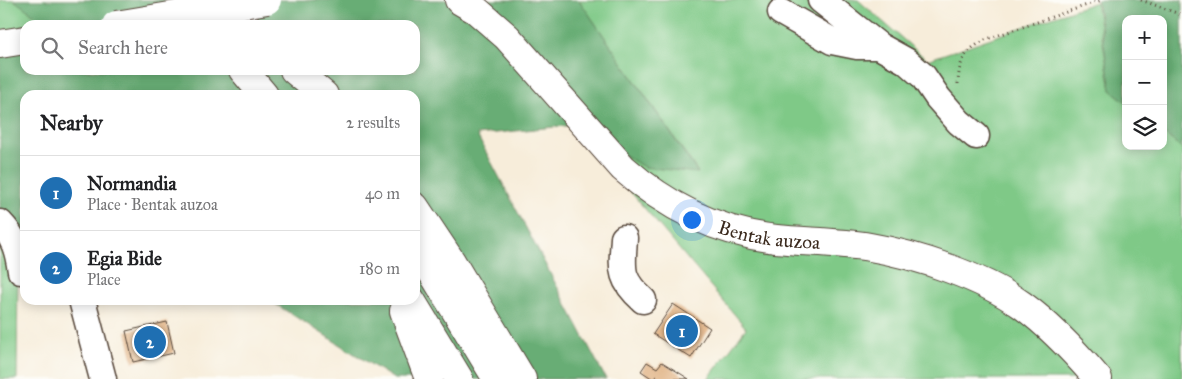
<!DOCTYPE html>
<html lang="en">
<head>
<meta charset="utf-8">
<style>
	:root { --surface:#fff; --page:#f6f6f6; --text:#202124; --muted:#757577; --line:#e0e0e0; --accent:#1f6fb2 }
	body { margin:0; font-family:"IM FELL Great Primer",serif; background:var(--page); color:var(--text) }
	.controls { position:absolute; right:15px; top:15px; display:grid; overflow:hidden; border-radius:10px; box-shadow:0 2px 12px #0003 }
	.controls button { width:45px; height:45px; display:grid; place-items:center; padding:0; border:0; border-bottom:1px solid var(--line); background:var(--surface); color:var(--text); font:25px sans-serif }
	.you { position:absolute; left:691px; top:219px; width:18px; height:18px; margin:-12px; border:4px solid #fff; border-radius:50%; background:#1a73e8; box-shadow:0 0 0 8px #1a73e833 }
	.badge { display:grid; place-items:center; width:32px; height:32px; border-radius:50%; background:var(--accent); color:#fff; font-size:16px; font-weight:700 }
	.pin { position:absolute; translate:-50% -50%; border:2px solid #fff; box-shadow:0 1px 5px #0006 }
	.list { margin:0; padding:0; list-style:none }
	h2 { display:flex; justify-content:space-between; align-items:center; height:65px; margin:0; padding:0 20px; font-size:21px }
	h2 small { font-size:16px; font-weight:400; color:var(--muted) }
	.list li { display:grid; grid-template-columns:32px 1fr auto; gap:15px; align-items:center; box-sizing:border-box; height:75px; padding:0 20px; border-top:1px solid var(--line) }
	.list b { display:block; font-size:19px; white-space:nowrap }
	.list p { margin:0; font-size:16px; white-space:nowrap; color:var(--muted) }
	.list em { font-size:16px; font-style:normal; color:var(--muted) }
	.icon { flex:none; width:28px; height:28px; fill:none; stroke:currentColor; stroke-width:2; stroke-linecap:round; stroke-linejoin:round }
	.map { position:relative; flex:none; width:1182px; height:379px; overflow:hidden }
	.search { position:absolute; background:var(--surface); box-shadow:0 2px 12px #0003; left:20px; top:20px; width:400px; height:55px; display:flex; align-items:center; gap:12px; box-sizing:border-box; padding:0 18px; border-radius:15px; color:var(--muted); font-size:19px }
	.panel { position:absolute; background:var(--surface); box-shadow:0 2px 12px #0003; left:20px; top:90px; width:400px; height:215px; border-radius:15px }
	.map>svg:first-child { display:block }
	.green { fill:#7fc987; stroke:#5d7a52 }
	.forest { fill:#67ad74; stroke:#516c49 }
	.building { fill:#e1b486 }
	.lines { fill:none; stroke-linecap:round; stroke-linejoin:round }
	.minor-casing { stroke:#57473a; stroke-width:29 }
	.major-casing { stroke:#57473a; stroke-width:30 }
	.highway-casing { stroke:#57473a; stroke-width:30 }
	.path { stroke:#57473a; stroke-width:3; stroke-dasharray:1 4; stroke-linecap:butt }
	.minor { stroke:#fff; stroke-width:26 }
	.major { stroke:#fff; stroke-width:28 }
	.highway { stroke:#fff; stroke-width:28 }
	.major-bridge-casing { stroke:#57473a; stroke-width:30; stroke-linecap:butt }
	.major-bridge { stroke:#fff; stroke-width:28 }
	.labels { text-anchor:middle; dominant-baseline:central; stroke-width:5; stroke-linejoin:round; paint-order:stroke }
	.street-label { font-size:19px; fill:#3b2a1e; stroke:#fdfcf7 }
</style>
</head>
<body>
<div class="map">
<svg width="1182" height="379" viewBox="0 0 1182 379">
	<rect width="100%" height="100%" fill="#fdfcf7"/>
	<filter id="ink" filterUnits="userSpaceOnUse"><feTurbulence type="fractalNoise" baseFrequency=".02" numOctaves="2"/><feDisplacementMap in="SourceGraphic" scale="10" xChannelSelector="R" yChannelSelector="G"/><feConvolveMatrix kernelMatrix="1 2 1 2 8 2 1 2 1" color-interpolation-filters="sRGB"/></filter>
	<filter id="wash" filterUnits="userSpaceOnUse"><feTurbulence type="fractalNoise" baseFrequency=".0096" numOctaves="4" result="noise"/><feDisplacementMap in="SourceGraphic" scale="20" xChannelSelector="R" yChannelSelector="G"/><feGaussianBlur stdDeviation="1.12" result="paint"/><feColorMatrix in="noise" values="0 0 0 0 0 0 0 0 0 0 0 0 0 0 0 0 0 1.4 0 .05"/><feComposite in="paint" operator="in"/></filter>
	<g filter="url(#wash)">
		<rect width="100%" height="100%" fill="#f7edda"/>
		<!-- green -->
		<path class="green" d="M0,0H14L45,22L40,25H25V34L0,49Z
			M579,0H858L927,60L1096,2L1111,90L1126,102V146H1163V133L1182,148V379H708L746,328L574,125L644,167L698,172Z
			M0,211L18,260L17,379H0Z"/>
		<!-- forest -->
		<path class="forest" d="M14,0H579L698,173L644,167L574,125L477,135L606,379H394L269,300H415V95H25V260L0,211V49L25,34V70H415V25H40L44,22Z
			M1097,0H1182V148L1163,133V19H1126V102L1111,90Z"/>
		<g id="blocks">
			<!-- building -->
			<path class="building" d="M673,304L710,328L691,358L653,334Z
				M167,322L174,353L133,362L126,331Z
				M647,362L657,368L662,362L689,379H661L656,376L653,379L641,371Z"/>
		</g>
	</g>
	<g filter="url(#ink)">
		<use href="#blocks" fill-opacity="0" stroke="#57473a" stroke-width="1"/>
		<g class="lines">
			<defs>
				<path id="minor" d="M821,0L879,46L906,61L923,76L938,98L959,122L976,136
					M781,12L832,41L857,46H879
					M0,223C15,238 18,251 21,271
					M624,238C622,269 619,279 643,300
					M82,300L103,379"/>
				<g id="major">
					<path id="s1" d="M459,0L476,10L507,37L623,168C667,207 717,232 776,239C807,242 839,242 870,247C917,255 983,277 1022,305C1051,326 1075,352 1098,379"/>
					<path d="M0,44L25,40"/>
				</g>
				<path id="highway" d="M223,0L246,25
					M243,70L264,95
					M294,70L324,95
					M415,207L451,261L522,379
					M415,244L497,379
					M411,300L459,379
					M404,311L429,379"/>
			</defs>
			<!-- minor casing -->
			<use href="#minor" class="minor-casing"/>
			<!-- major casing -->
			<use href="#major" class="major-casing"/>
			<!-- highway casing -->
			<use href="#highway" class="highway-casing"/>
			<!-- path -->
			<path class="path" d="M1141,0L1182,15
				M958,84C959,60 965,50 987,39L1102,0"/>
			<!-- minor -->
			<use href="#minor" class="minor"/>
			<!-- major -->
			<use href="#major" class="major"/>
			<!-- highway -->
			<use href="#highway" class="highway"/>
			<defs>
				<path id="major-bridge" d="M116,25L267,0"/>
			</defs>
			<!-- major-bridge casing -->
			<use href="#major-bridge" class="major-bridge-casing"/>
			<!-- major-bridge -->
			<use href="#major-bridge" class="major-bridge"/>
		</g>
	</g>
	<g class="labels">
		<!-- street labels -->
		<g class="street-label">
			<text stroke="none"><textPath href="#s1" startOffset="400">Bentak auzoa</textPath></text>
		</g>
	</g>
</svg>
<div class="controls">
<button>+</button>
<button>−</button>
<button><svg class="icon" aria-label="layers" viewBox="0 0 24 24"><path d="M12 4l9 5-9 5-9-5zM3 14l9 5 9-5"/></svg></button>
</div>
<div class="you"></div>
<div class="pin badge" style="left:682px;top:331px">1</div>
<div class="pin badge" style="left:150px;top:342px">2</div>
<div class="search"><svg class="icon" aria-label="search" viewBox="0 0 24 24"><circle cx="10" cy="10" r="6"/><path d="M15 15l6 6"/></svg>Search here</div>
<section class="panel">
<h2>Nearby<small>2 results</small></h2>
<ul class="list">
<li><span class="badge">1</span><div><b>Normandia</b><p>Place · Bentak auzoa</p></div><em>40 m</em></li>
<li><span class="badge">2</span><div><b>Egia Bide</b><p>Place</p></div><em>180 m</em></li>
</ul>
</section>
</div>
</body>
</html>
